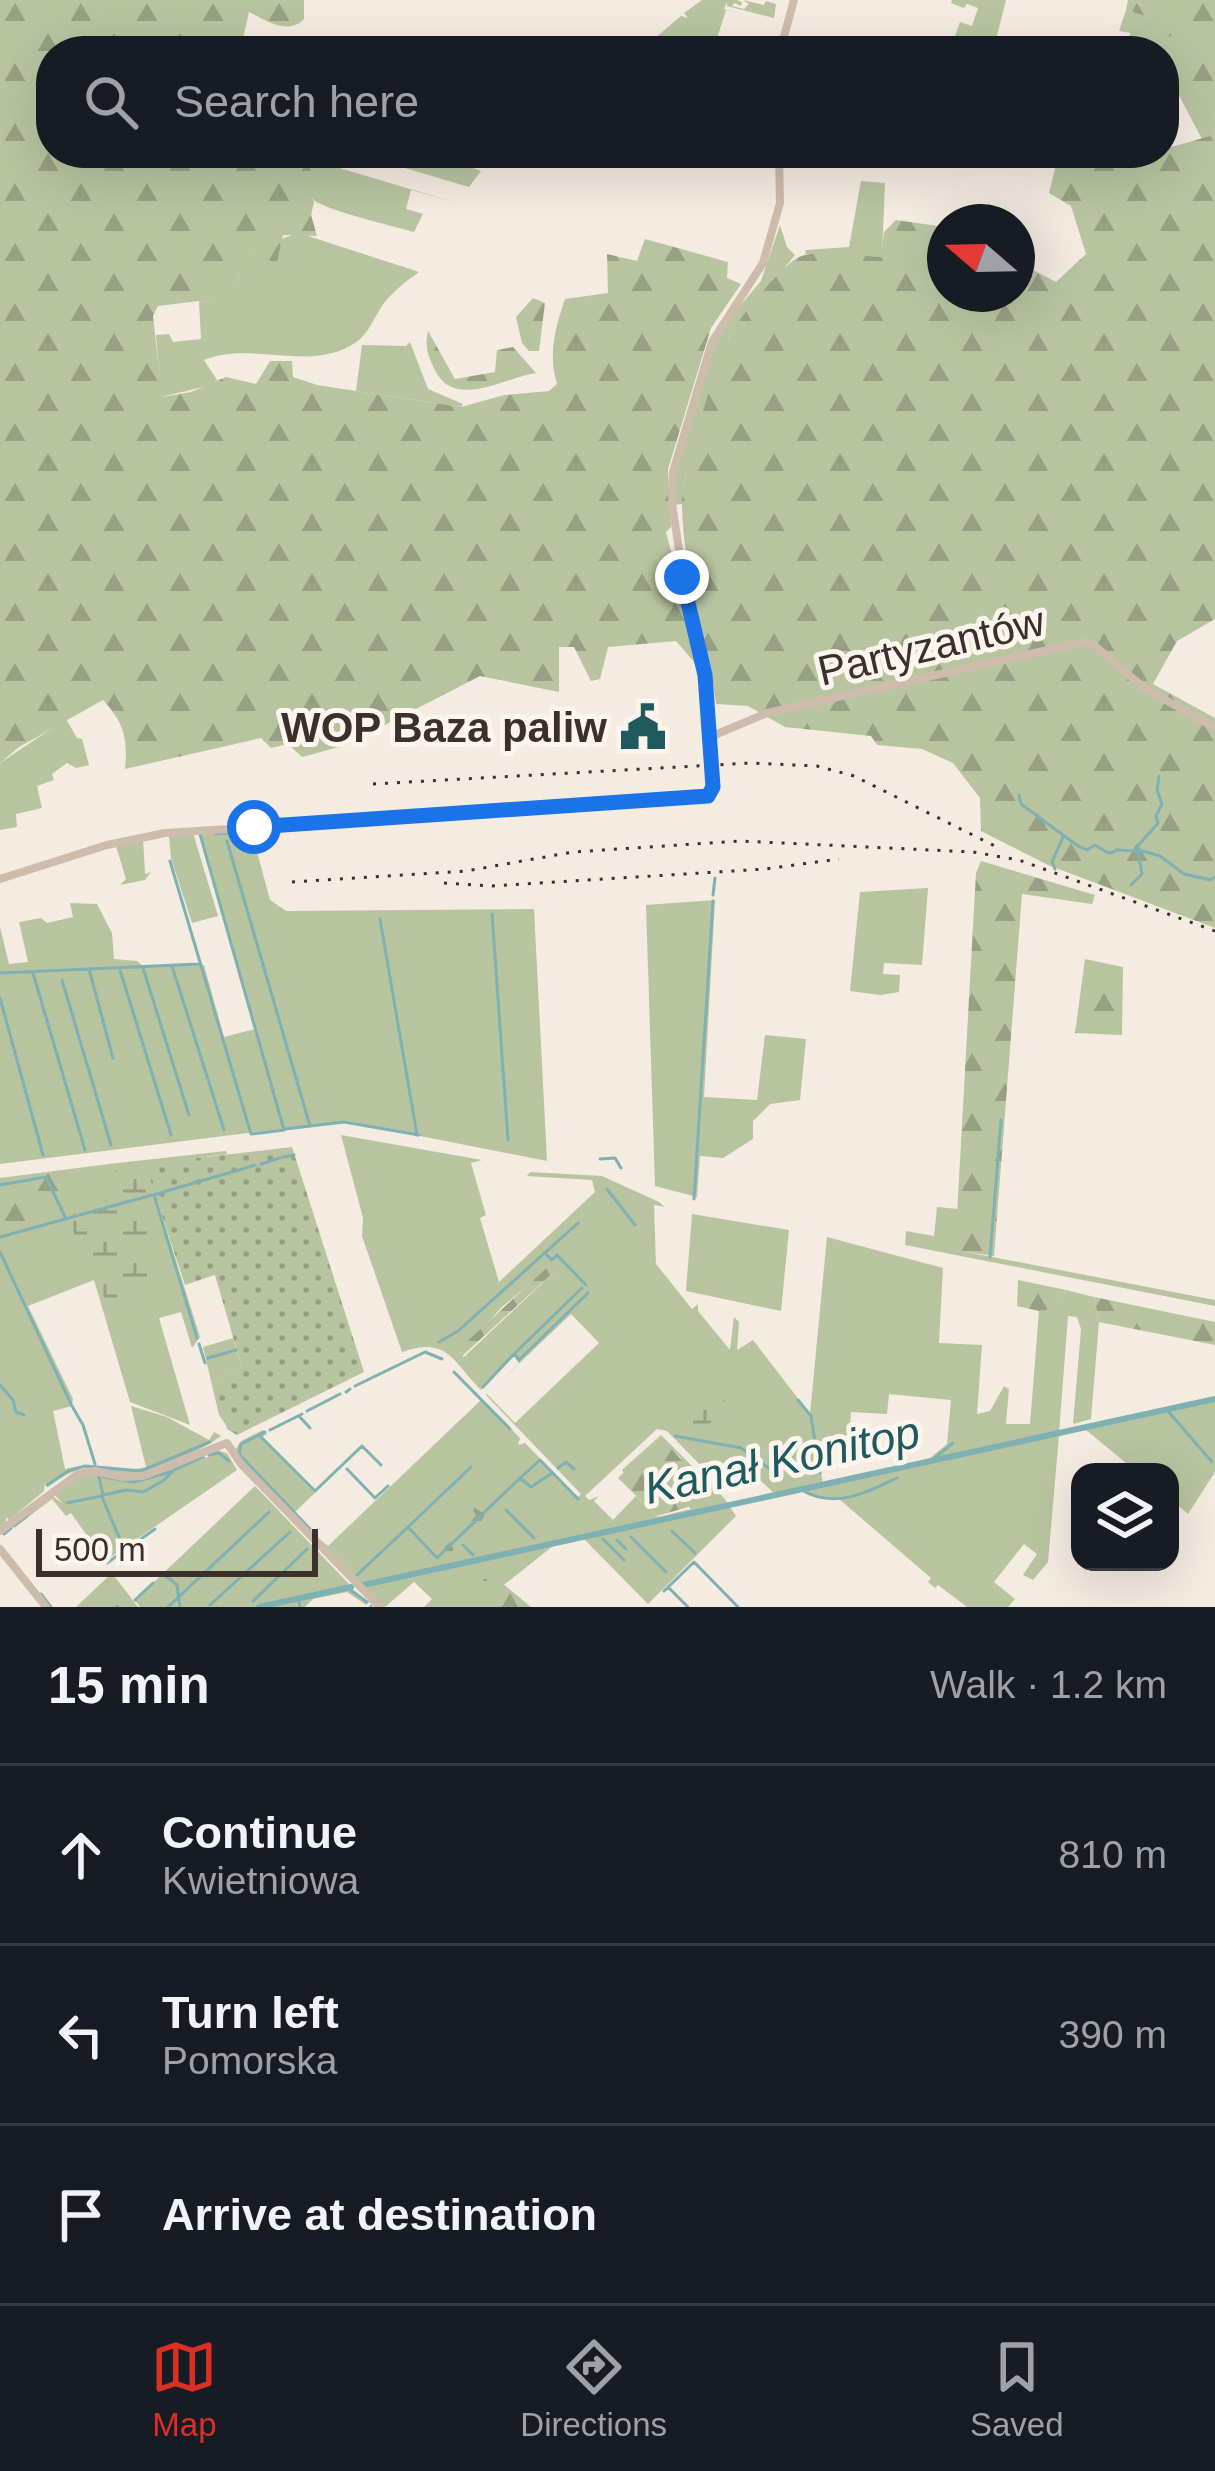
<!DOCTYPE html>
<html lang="en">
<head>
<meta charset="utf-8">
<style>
	:root { --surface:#171b24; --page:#242831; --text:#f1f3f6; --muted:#9ea1a6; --line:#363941; --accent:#d93025 }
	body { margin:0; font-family:Helvetica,sans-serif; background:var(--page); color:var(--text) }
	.controls { position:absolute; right:36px; bottom:36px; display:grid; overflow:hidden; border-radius:24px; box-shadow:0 12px 48px #0002 }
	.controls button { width:108px; height:108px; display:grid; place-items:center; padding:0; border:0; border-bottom:3px solid var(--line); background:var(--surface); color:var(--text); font:60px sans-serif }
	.compass { position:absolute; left:927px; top:204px; width:108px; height:108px; border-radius:50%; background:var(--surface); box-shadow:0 12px 48px #0002; rotate:290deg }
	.scale { position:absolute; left:36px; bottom:30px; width:282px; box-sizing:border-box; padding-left:12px; border:6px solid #3b302b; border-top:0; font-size:33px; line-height:42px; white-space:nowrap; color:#3b302b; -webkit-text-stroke:9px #fbf5ee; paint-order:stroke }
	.stop { position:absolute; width:36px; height:36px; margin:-27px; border:9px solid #1a73e8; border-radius:50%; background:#fff }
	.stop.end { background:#1a73e8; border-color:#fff; box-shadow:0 3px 12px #0008 }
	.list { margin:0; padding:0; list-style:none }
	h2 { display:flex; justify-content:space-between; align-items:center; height:156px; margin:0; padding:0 48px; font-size:51px }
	h2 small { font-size:39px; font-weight:400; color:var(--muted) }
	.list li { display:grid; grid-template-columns:78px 1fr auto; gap:36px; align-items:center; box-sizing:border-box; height:180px; padding:0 48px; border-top:3px solid var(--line) }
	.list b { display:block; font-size:45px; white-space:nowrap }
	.list p { margin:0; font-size:39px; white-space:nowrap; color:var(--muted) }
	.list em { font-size:39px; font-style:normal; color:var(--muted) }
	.icon { flex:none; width:66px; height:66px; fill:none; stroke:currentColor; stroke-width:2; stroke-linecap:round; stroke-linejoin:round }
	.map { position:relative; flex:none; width:1215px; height:1607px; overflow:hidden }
	.search { position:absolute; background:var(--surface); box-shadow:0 12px 48px #0002; left:36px; right:36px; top:36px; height:132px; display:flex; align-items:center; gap:30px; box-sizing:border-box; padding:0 42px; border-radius:48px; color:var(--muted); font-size:45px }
	.sheet { height:696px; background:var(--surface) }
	nav { display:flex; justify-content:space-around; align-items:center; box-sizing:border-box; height:168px; border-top:3px solid var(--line); background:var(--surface); font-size:33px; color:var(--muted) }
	nav a { display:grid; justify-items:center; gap:6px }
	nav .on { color:var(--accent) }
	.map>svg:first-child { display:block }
	.green { fill:#b8c4a0; fill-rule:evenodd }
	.forest { fill:url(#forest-firs) }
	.wetland { fill:url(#wetland-marsh) }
	.garden { fill:url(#garden-dots) }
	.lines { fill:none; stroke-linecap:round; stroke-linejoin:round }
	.stream { stroke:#7fb0b2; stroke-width:3 }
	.canal { stroke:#7fb0b2; stroke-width:6 }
	.minor { stroke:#cdbbac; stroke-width:8 }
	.rail { stroke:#3b302b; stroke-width:3; stroke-dasharray:3 9; stroke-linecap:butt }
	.route { stroke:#1a73e8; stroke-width:15 }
	.labels { text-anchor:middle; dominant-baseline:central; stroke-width:10; stroke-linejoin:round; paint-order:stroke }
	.street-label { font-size:42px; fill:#3b302b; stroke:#fbf5ee }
	.poi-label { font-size:42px; font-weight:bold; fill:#3b302b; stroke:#fbf5ee; text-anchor:end }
	.water-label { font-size:45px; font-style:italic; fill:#1f5a5e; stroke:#fbf5ee }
</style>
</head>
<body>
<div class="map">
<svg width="1215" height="1607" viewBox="0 0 1215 1607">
	<defs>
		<pattern id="forest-firs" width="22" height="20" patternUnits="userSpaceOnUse" patternTransform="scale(3)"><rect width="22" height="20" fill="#b8c4a0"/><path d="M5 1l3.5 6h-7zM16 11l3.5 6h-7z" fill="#97a083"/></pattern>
		<pattern id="wetland-marsh" width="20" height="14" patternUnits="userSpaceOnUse" patternTransform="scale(3)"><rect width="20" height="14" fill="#b8c4a0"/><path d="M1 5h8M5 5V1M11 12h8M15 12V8" fill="none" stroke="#97a083"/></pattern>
		<pattern id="garden-dots" width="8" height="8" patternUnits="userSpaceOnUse" patternTransform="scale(3)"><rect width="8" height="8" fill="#b8c4a0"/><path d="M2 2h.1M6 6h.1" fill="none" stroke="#97a083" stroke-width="1.8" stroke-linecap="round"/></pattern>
	</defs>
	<rect width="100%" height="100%" fill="#f4ebe1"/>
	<!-- green -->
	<path class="green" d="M702,0H737L742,2L741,6L734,3L732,6L744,9L749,4L743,0L764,5L766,1L776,4L774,18L727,6V2L724,9L743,14L726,10L713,51H698L655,38L681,16L688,18L684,13Z
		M952,0H1006L993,51L951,47L960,22L972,26L978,8L967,4L964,8L951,3Z
		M1126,10L1199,32L1214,136L1202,139L1176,90L1164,96V51H1127L1130,33L1119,31Z
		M371,153H433L481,171L469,187L371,158Z
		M309,159L454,202L411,190L406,209L423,214L414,232C398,227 318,209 312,198C307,190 310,169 309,159Z
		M861,181L885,183L882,257L805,254L806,250L849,247Z
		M780,225L787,247L795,255L729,336L685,479L682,504L674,505L675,472L720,329L761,281Z
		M302,234L419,272C406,281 394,291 384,303C372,320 369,336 350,346C304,371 251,341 204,360L217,380L211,385L161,397L156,335L169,334L173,342L201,339L199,301L232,304L239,274L252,256C274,251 276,235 302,234Z
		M410,342L428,389L463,404L461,407L356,391L362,345L406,346Z
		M66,719L77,738L82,739L89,765L76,768L67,763L52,774L54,780L37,786L42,808L16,814L17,827L0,830V763Z
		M193,833L218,916L192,923L171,858L169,836Z
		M200,833H252L270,900L286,911L534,909L547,1161L344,1121L0,1164V927L9,964L28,962L19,922L41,918L47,923L73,917L70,903L97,904L112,933L114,959L137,961L143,966L204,965L224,1037L255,1029Z
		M143,838L145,874L151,872L145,880L120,885L126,879L116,846Z
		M928,888L922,965L884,963L883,974L900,975L899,992L880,995L850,991L860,892Z
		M715,900L704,1097L757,1100L765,1035L806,1039L800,1100L770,1104L753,1121V1139L723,1158L700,1156L697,1197L655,1186L646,905Z
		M341,1135L482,1160L471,1163L486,1215L480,1218L499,1282L595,1192L592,1180L527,1176L530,1172L602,1176L659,1202L665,1207L654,1205L656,1264L692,1309L698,1304V1311L730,1350L734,1317L739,1322L737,1350L753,1340L810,1414L827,1237L943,1268L939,1343L982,1345L977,1414L990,1411L1004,1386L1009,1389L1006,1424H1030L1039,1311L1059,1307L1066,1290L1094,1297L1099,1322L1091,1419L1073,1424L1081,1329L1077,1317L1068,1316L1059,1433L1215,1400V1472L1188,1514L1170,1499V1472H1137L1086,1430L1059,1435L1048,1562L1033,1580L1023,1575L1037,1554L1024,1544L994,1582L1015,1599L1008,1607H967L938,1585L935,1588L928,1582L931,1578L839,1499L817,1498L803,1488L775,1494L738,1460L712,1477L667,1431L657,1429L585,1496L589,1500L599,1496L594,1501L613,1520L636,1496L658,1517L691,1509L664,1480L666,1474L682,1472L681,1458L660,1438L624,1473L622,1470L661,1435L724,1498L736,1516L648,1604L584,1539L553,1546L476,1607H424L432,1599L414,1582L385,1607L312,1533L328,1546L482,1399L520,1438L518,1445L525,1443L578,1497L581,1494L486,1395L519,1363L514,1356L481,1390C452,1360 447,1336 402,1352L362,1236L363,1218ZM551,1266L554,1272L464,1357L460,1353L502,1307ZM571,1314L599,1343L515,1423L487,1394ZM889,1394L951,1400L947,1444L924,1463L823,1485L817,1446L849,1439L851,1412L887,1414Z
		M226,1151L227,1154L146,1165L200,1337L192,1348L181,1312L159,1318L190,1425L130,1402L94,1280L28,1306L73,1399L72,1406L53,1411L65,1469C93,1461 119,1474 146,1467L131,1406L167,1417L209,1440L214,1432L221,1436C206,1448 159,1470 137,1473C92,1478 97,1451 48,1487L45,1483L44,1491L9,1520L6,1517V1522L0,1526V1237L75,1216L62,1180L67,1176L109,1164Z
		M937,1207L958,1209L956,1250L1215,1300V1306L905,1245L906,1231L934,1236Z
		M692,1214L789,1230L781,1311L686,1291Z
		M233,1338L242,1368L214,1382L226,1425L219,1415L203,1347Z
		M263,1430L267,1434L261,1438L315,1493L295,1512L309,1531L235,1450L241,1441Z
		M216,1450L227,1453L237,1470L105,1561L71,1513L66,1516L52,1499L15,1527L13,1525L51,1495L63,1504L53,1493L69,1480L95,1473L123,1479L202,1455L206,1458Z
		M255,1486L349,1584L350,1590L369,1602L366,1605L347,1592L313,1599L305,1607H140L135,1600Z
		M112,1573L138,1607H76Z"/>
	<!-- forest -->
	<path class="forest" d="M0,0H304V19C288,36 266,20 249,12L240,51H51V153H310L311,196L314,202L311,215L317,236L283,235L276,267L262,254L252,256L249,268L239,274L233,305L199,301L158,306L153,316L162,397L191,392L226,377L256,384L270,361H292L293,377L317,385L461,407L504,395L549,391L557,384C548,353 555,329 565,299L608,293L607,254L637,261L645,239L728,262L727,278L741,284L711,328L668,469L671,527L666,532L700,663L696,664L676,641L608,647L600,679L591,681L574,647H559V692L480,676L346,745L302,757L288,744L271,748L261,738L125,769C128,738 124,723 103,700L19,747L0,763Z
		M1128,0H1215V619L1177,641L1153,684L1215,718V928L1048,865L981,831L980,798L953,763L922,749L877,745L871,736L785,727L748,706L716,704C708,638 683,573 682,506C681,477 715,368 728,339C736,321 782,265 799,257C821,248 857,256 881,257L884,232L896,220L945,227V294H1017V233L1020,232L1024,265L1056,282L1086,254L1071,206L1049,193L1059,153H1129L1135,162L1151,153H1164V149L1214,135L1178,70L1199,33L1162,37L1152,18L1126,10Z
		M533,298L545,303L539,351H529L522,343L516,317Z
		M428,331L455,379L495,372L497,350L513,347L536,373C503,378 453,411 434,368C427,354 425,346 428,331Z
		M981,861L1095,895L1092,904L1022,894L994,1256L955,1250L976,873Z
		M1085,959L1123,967L1122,1035L1075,1033Z
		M109,1164L63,1180L76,1216L0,1237V1178Z
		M553,1262L558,1265L554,1272L460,1358L462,1346Z
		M1018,1280L1066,1290L1059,1308L1039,1311L1017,1306Z
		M1094,1297L1215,1322V1345L1099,1322Z
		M661,1437L686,1465L682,1472L666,1474L664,1480L692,1506L657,1516L618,1478Z
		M472,1506L481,1512L488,1510L481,1521L495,1546L490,1552L475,1556L459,1542L452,1552L444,1554L445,1547L476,1516Z
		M486,1578L491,1581V1592L502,1583L531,1607H459L466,1604L453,1591L455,1586L466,1582L470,1589Z"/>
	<!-- wetland -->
	<path class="wetland" d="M126,1164L137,1168L147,1194L107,1204L105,1198L118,1188L115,1171Z
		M139,1199L149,1223L141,1261L149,1264L153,1281L139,1296L113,1305L104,1297L95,1267L83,1260L69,1218Z
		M715,1388L723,1389L724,1401L709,1425L680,1428L684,1417Z"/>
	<!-- garden -->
	<path class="garden" d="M292,1147L364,1372L237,1435L227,1429L213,1382L242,1368L215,1275L185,1285L145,1164Z"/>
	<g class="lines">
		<!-- stream -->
		<path class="stream" d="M1019,795L1021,804L1078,846L1087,850L1095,845L1108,853L1114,852
			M215,834L250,831
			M227,841L310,1126
			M1116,850L1136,851
			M1139,850L1160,856L1184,874L1211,880
			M170,861L251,1134L284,1130L200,834
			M1055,869L1052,862L1063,837
			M1213,878L1215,877
			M1131,885L1142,874L1137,847L1158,823L1156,816L1162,804L1157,790L1159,776
			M713,895L715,878
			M492,914L508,1140
			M380,919L417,1135
			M172,966L224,1130
			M143,968L189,1115
			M89,969L113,1058
			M120,970L171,1135
			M0,973L199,964
			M33,973L85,1150
			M62,980L111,1145
			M0,998L43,1155
			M285,1129L344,1122L419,1135
			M283,1157L294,1155
			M600,1159L615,1158L621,1168
			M261,1164L280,1158
			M236,1171L255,1165
			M0,1185L46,1177L66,1219
			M607,1189L635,1225
			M166,1191L232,1172
			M164,1192L154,1195L197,1338
			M694,1199L713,901
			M0,1237L152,1195
			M0,1252L71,1404
			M547,1255L552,1260L557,1255L586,1285
			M990,1257L1001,1120
			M439,1342L458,1331L578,1223
			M199,1344L205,1363
			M515,1353L582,1288
			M208,1358L236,1350
			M454,1372L510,1429
			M0,1385L13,1400L16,1412L24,1415
			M355,1386L425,1352L442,1359
			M483,1387L514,1354L519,1360L588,1293
			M346,1392L350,1389
			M798,1400L811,1416L820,1473
			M72,1406L83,1425L95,1464
			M1167,1410L1212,1462
			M307,1411L340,1394
			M299,1416L310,1428
			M270,1430L302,1414
			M265,1432L241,1444L239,1454L310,1529
			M259,1435L315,1491L362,1446L381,1465
			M675,1436L741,1448L782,1478
			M209,1455L219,1453L229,1461
			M932,1460L953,1443
			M558,1468L566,1462L574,1469
			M347,1469L375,1498L388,1486
			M99,1477L103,1495L127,1490L143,1492L163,1481L174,1470L203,1457
			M104,1477L134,1482L170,1472
			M520,1478L540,1460L578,1499
			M47,1485L68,1471L85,1466L141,1471L210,1442
			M800,1489C834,1510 866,1493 897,1478
			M102,1497L124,1549
			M67,1503L102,1496
			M506,1510L534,1538
			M14,1526L27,1516
			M408,1527L471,1467
			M672,1531L695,1553
			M4,1534L11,1528
			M631,1537L666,1572
			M603,1539L624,1560
			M617,1540L626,1549
			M463,1545L473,1555
			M107,1563L155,1529
			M357,1575L408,1527L437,1558L520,1478L531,1487L552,1473
			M166,1576L177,1585L180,1607
			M668,1587L688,1607
			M348,1588L367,1602
			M664,1591L694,1562L738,1607
			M41,1594L51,1607
			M298,1598L300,1607
			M135,1600L153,1583
			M253,1601L307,1549
			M210,1605L290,1532
			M117,1606L118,1607
			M371,1606V1607
			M168,1607L269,1512"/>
		<!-- canal -->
		<path class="canal" d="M363,1585L1215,1399
			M259,1607L351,1587"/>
		<!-- minor -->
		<path class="minor" d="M780,51L794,0
			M710,737L767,713L1083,642L1094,645L1143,687L1215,728
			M0,879L107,845L165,833L698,799L710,794L705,675L683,577L672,503L673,472L712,342L763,263L780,203L779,153
			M0,1531L78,1474L95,1471L123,1477L143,1476L227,1443L241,1464L380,1607
			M0,1549L46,1607"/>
		<!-- rail -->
		<path class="rail" d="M373,784L751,763L817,766L854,776L1001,849
			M292,882L466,871L573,852L740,841L973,852L1019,860L1215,931
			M444,883L492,886L765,869L839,859"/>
	</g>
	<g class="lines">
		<!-- route -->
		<path class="route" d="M254,827L708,796L713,787L705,675L682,577"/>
	</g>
	<!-- icons -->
	<defs>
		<symbol id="civic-bare" viewBox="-9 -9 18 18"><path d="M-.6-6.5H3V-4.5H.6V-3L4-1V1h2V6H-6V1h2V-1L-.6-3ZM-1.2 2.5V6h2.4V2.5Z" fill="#1f5a5e" stroke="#fbf5ee" stroke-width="2.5" paint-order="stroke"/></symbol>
	</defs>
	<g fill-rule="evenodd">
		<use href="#civic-bare" x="610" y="694" width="66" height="66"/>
	</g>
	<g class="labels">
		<!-- street labels -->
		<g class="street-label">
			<text transform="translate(931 646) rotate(-13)">Partyzantów</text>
		</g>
		<!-- poi labels -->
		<g class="poi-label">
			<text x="607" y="727">WOP Baza paliw</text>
		</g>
		<!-- water labels -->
		<g class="water-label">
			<text transform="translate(782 1460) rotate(-12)">Kanał Konitop</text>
		</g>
	</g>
</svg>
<div class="controls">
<button><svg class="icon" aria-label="layers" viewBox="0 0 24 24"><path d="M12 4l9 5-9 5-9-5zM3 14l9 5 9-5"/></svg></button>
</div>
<svg class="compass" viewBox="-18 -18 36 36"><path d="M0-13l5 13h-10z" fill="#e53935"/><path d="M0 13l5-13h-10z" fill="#9ea1a6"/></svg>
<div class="scale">500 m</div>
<div class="stop" style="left:254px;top:827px"></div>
<div class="stop end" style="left:682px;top:577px"></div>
<div class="search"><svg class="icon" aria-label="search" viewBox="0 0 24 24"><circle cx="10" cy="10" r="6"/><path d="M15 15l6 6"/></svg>Search here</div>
</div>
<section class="sheet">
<h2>15 min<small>Walk · 1.2 km</small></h2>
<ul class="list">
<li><svg class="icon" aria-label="ahead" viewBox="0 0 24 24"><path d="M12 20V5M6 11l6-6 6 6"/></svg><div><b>Continue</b><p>Kwietniowa</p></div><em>810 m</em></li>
<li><svg class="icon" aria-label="left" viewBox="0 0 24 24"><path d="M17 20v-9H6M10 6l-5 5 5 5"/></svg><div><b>Turn left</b><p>Pomorska</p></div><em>390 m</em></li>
<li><svg class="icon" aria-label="arrive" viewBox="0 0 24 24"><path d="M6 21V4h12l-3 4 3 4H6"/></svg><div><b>Arrive at destination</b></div></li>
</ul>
</section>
<nav>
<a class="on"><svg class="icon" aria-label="map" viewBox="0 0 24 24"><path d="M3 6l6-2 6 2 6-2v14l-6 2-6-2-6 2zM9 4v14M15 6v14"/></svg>Map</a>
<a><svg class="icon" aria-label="directions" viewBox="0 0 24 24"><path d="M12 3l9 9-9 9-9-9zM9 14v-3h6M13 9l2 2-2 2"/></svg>Directions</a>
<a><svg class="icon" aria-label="saved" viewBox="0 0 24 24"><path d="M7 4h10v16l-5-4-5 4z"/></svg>Saved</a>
</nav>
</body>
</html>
